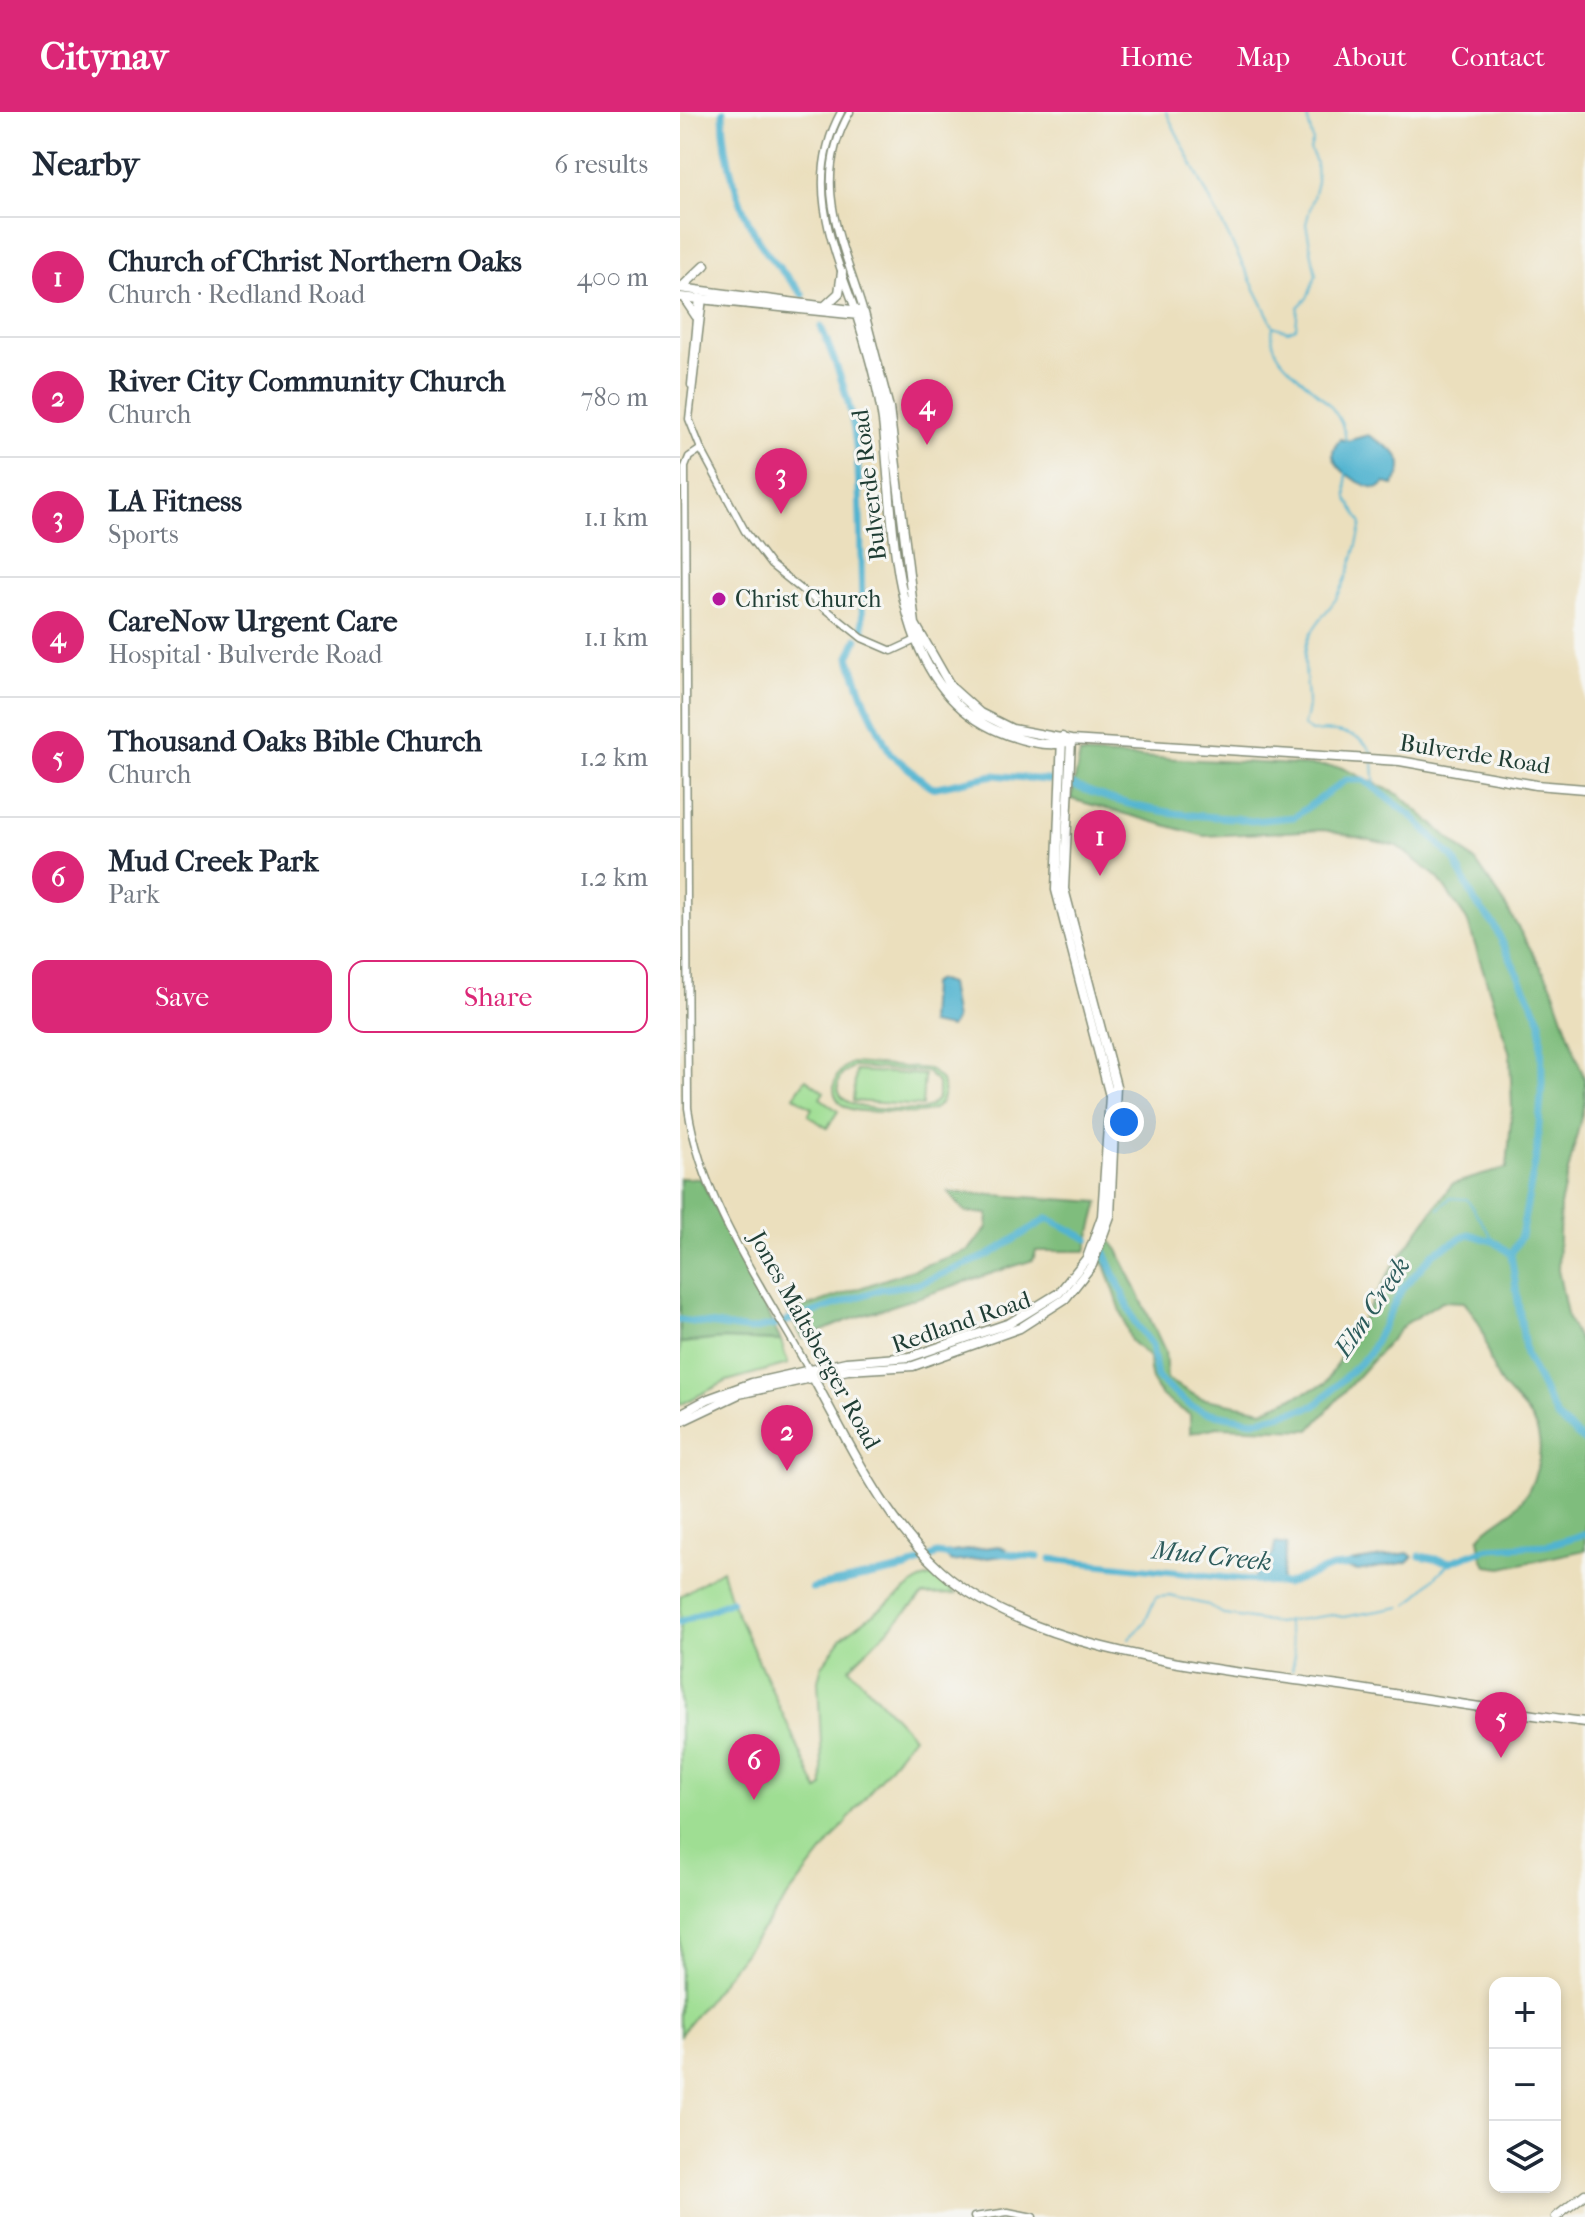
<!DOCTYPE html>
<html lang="en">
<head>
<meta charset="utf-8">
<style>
	:root { --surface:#fff; --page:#f6f6f7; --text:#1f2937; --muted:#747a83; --line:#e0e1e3; --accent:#db2777 }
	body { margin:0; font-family:"IM FELL French Canon",serif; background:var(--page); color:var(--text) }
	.controls { position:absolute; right:24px; bottom:24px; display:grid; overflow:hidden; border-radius:16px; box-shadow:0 4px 12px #0003 }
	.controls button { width:72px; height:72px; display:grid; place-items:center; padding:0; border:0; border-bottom:2px solid var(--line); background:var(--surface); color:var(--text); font:40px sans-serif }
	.you { position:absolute; left:444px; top:1010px; width:28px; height:28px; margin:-20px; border:6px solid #fff; border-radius:50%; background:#1a73e8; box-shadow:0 0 0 12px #1a73e833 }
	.badge { display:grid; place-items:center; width:52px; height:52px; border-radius:50%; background:var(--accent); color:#fff; font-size:26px; font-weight:700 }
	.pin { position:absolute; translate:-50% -66px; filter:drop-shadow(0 2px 4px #0008) }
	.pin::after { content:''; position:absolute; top:42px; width:28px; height:24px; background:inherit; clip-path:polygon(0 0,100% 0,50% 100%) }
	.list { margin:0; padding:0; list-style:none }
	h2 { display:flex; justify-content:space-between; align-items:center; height:104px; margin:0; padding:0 32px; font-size:34px }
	h2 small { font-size:26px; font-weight:400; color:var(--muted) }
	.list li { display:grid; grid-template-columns:52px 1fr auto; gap:24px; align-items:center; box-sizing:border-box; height:120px; padding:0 32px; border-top:2px solid var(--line) }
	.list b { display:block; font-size:30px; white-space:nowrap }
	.list p { margin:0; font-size:26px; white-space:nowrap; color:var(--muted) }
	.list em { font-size:26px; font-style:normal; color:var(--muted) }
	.actions { display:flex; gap:16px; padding:24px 32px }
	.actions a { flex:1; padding:18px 0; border:2px solid var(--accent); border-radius:16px; text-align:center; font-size:28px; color:var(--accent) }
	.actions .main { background:var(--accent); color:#fff }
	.icon { flex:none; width:44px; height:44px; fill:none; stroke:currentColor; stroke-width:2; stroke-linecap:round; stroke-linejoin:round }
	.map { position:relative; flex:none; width:905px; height:2105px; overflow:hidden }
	header { display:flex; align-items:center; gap:48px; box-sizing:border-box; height:112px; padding:0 40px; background:var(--accent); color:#fff }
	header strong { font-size:38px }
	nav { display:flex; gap:44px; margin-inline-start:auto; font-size:28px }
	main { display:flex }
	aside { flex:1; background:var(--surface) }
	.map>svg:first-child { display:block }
	.green { fill:#9fde93; stroke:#5f8e64; stroke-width:2; fill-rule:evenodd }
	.forest { fill:#7fbd7d; stroke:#4f7d58; stroke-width:2 }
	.water { fill:#51b4d0; stroke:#387882; stroke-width:2 }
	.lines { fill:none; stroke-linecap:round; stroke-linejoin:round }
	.stream { stroke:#51b4d0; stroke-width:2 }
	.river { stroke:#51b4d0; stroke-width:7 }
	.minor-casing { stroke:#858e78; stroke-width:9 }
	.major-casing { stroke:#858e78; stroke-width:11 }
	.minor { stroke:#fff; stroke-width:6 }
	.major { stroke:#fff; stroke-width:8 }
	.poi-dot { fill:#b5179e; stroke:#f6f6f2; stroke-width:3 }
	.labels { text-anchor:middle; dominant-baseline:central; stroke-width:6; stroke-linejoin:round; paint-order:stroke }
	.street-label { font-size:24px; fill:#1f3d34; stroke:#f6f6f2 }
	.poi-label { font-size:24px; fill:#1f3d34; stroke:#f6f6f2; text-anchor:start }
	.water-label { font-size:26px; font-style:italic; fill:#2c5b5b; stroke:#f6f6f2 }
</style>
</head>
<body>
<header>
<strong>Citynav</strong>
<nav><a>Home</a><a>Map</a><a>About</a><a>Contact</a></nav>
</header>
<main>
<aside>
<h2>Nearby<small>6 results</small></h2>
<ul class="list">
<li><span class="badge">1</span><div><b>Church of Christ Northern Oaks</b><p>Church · Redland Road</p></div><em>400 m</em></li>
<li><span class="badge">2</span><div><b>River City Community Church</b><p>Church</p></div><em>780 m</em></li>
<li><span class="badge">3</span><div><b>LA Fitness</b><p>Sports</p></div><em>1.1 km</em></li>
<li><span class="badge">4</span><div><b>CareNow Urgent Care</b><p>Hospital · Bulverde Road</p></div><em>1.1 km</em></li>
<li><span class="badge">5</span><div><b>Thousand Oaks Bible Church</b><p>Church</p></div><em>1.2 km</em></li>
<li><span class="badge">6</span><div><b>Mud Creek Park</b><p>Park</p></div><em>1.2 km</em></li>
</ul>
<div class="actions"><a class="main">Save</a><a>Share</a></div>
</aside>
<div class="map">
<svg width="905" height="2105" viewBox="0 0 905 2105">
	<rect width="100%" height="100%" fill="#f6f6f2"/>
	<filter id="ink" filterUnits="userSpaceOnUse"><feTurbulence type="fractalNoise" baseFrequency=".0125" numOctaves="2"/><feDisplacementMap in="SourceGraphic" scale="16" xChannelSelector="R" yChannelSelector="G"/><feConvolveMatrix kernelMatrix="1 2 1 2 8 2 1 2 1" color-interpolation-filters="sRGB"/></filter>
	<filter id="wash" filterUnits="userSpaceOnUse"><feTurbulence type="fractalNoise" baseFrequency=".006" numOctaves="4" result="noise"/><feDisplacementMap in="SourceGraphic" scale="32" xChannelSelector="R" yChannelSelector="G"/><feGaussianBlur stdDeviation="1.8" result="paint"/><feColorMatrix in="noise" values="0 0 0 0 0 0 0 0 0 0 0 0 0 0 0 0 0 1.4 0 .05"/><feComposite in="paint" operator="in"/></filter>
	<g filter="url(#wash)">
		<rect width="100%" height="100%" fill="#ebdfbd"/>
		<!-- green -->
		<path class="green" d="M172,951L249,957L262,969C272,1008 228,1002 204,1000C193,999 177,1001 166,995C146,984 153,959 172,951ZM173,955L247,960L258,971V986L250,995L242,998C222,998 157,1002 158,974C158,964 165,959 173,955Z
			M176,959L244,963L242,994L173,989Z
			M126,967L144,980L140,986L158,999L147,1016L128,1003L132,996L114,984Z
			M42,1227L101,1229L108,1252L47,1269L0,1293V1231Z
			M42,1458L51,1489L138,1679L143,1674L138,1568L142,1554L162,1525L240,1468L254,1464L276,1482L243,1483L169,1556L233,1624L0,1923V1484Z"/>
		<!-- forest -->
		<path class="forest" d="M400,642L660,655L720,683L796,750L821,786L872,874L905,969V989L880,1093L878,1158L888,1207L905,1240V1438L822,1456L807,1454L802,1446L799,1426C808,1413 820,1409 832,1399C854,1379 869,1338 853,1310C845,1294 827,1283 818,1267C801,1236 813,1223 784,1190L762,1189L724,1213L630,1318L538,1315L510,1321V1303C481,1284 470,1282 469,1245L451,1229L425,1152L420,1149L430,1128L438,1138L485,1239L487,1268L520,1286L583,1298L645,1272L713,1154L772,1072L827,1056L832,996L830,942L787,808L758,766L717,734L644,718L524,724L391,687Z
			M0,1066L21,1067L101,1229L42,1227L0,1231Z
			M268,1080L419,1090L406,1139H356L353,1148L166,1209L123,1227L108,1201L289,1138L307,1116L308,1102L285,1100Z"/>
		<!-- water -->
		<path class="water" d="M688,323C708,336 735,345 713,373L705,371L699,376C684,376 657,360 653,344C652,336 657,332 660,327L667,329Z
			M257,868L269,872L275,908L270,916L249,912L251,872Z
			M595,1431L607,1433L601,1470L575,1466L577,1448L583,1449L593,1443Z
			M319,1434L326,1438L324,1444L271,1450L264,1441Z
			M728,1441L733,1445L728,1450L678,1459L666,1456L670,1450Z"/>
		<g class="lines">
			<!-- stream -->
			<path class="stream" d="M486,0L593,213
				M626,0L633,29L630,37L636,50L637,70L626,112L636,163L627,186L618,195L616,216L608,219L593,214C583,262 663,276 666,330
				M666,360L667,386L682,411C677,435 669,465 656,487C647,500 633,513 628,528C618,557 636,586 623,613L631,620C652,618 683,620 692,642
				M693,651L695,677
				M759,1097L770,1086L787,1087L815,1130
				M728,1493L770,1450
				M606,1509L615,1543L612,1558
				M449,1527L465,1510L476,1485L490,1484L528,1493L545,1503L596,1511L652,1503L663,1505L721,1495"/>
			<!-- river -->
			<path class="river" d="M43,0C43,45 60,104 87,141C98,155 111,169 123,183
				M141,215C157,253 172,292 176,333C182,393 180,458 183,518
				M177,527L169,545L186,592L210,641L252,676L314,663L376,669
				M390,672C448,696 490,703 552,706
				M555,706L571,709L614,705L666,668H684L732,704L774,747L795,790L814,813L861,909L862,970L857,1040L841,1124L831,1142
				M425,1141L455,1210L472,1233L477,1265L483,1272L511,1294L525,1300L573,1309L635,1294L688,1243L722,1177L754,1141L789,1122L815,1130L831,1142L846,1243L877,1306L905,1330
				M0,1208L70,1218L96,1213L201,1177L238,1172L309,1143L368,1106L408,1127
				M317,1441L358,1445
				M740,1444L770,1450L808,1436L868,1433L905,1422
				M371,1447L606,1472L652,1455L672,1453
				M132,1476L227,1456L257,1442L273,1444
				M0,1510L51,1489"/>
		</g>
	</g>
	<g filter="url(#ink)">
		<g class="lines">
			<defs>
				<path id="minor" d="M161,0C124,67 151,132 175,197
					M170,0C129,71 163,130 184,201
					M23,186L9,307L21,337L65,419L91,453L182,526L212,539L238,527
					M11,273L19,185
					M21,337L9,345L5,355L8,996C22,1092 83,1175 129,1258
					M294,2105L328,2100L353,2105"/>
				<path id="major" d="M0,176L179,199
					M1,176L25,153
					M0,185L179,203
					M4,186L16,204
					M146,193L159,181L162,160
					M175,197C186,233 198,272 203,309C216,414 205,580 328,623C345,629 369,636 387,630
					M184,201L209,296L235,512L271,575L300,601L332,617L391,628L720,649L856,673L905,677
					M131,1262C169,1330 202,1406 261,1459C355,1542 532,1556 652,1573C737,1585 821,1599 905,1610
					M0,1302L28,1287L72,1271L166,1250L230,1245L330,1211L379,1181L407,1146L422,1104L430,984L376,778L382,625
					M0,1310L59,1282L168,1258L233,1254L340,1216L385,1187L412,1153L430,1104L436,974L384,777L391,628
					M876,2105L905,2082"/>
			</defs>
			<!-- minor casing -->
			<use href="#minor" class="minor-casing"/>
			<!-- major casing -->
			<use href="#major" class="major-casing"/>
			<!-- minor -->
			<use href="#minor" class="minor"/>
			<!-- major -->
			<use href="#major" class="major"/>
		</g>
	</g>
	<!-- markers -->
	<circle class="poi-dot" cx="39" cy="487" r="8"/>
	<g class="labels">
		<!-- street labels -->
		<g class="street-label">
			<text transform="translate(189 373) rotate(-97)">Bulverde Road</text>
			<text transform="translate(795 642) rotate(9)">Bulverde Road</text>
			<text transform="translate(281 1210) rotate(-19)">Redland Road</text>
			<text transform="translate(135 1228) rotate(61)">Jones Maltsberger Road</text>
		</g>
		<!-- poi labels -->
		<g class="poi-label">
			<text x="55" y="487">Christ Church</text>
		</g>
		<!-- water labels -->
		<g class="water-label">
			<text transform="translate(692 1195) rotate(-56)">Elm Creek</text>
			<text transform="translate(532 1444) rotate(6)">Mud Creek</text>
		</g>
	</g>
</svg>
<div class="controls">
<button>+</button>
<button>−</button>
<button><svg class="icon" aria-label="layers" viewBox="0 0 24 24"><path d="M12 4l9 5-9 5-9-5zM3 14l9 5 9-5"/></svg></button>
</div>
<div class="you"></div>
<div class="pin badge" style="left:420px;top:764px">1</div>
<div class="pin badge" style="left:107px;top:1359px">2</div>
<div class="pin badge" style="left:101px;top:402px">3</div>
<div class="pin badge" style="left:247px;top:333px">4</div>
<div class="pin badge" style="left:821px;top:1646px">5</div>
<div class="pin badge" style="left:74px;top:1688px">6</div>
</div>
</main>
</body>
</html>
